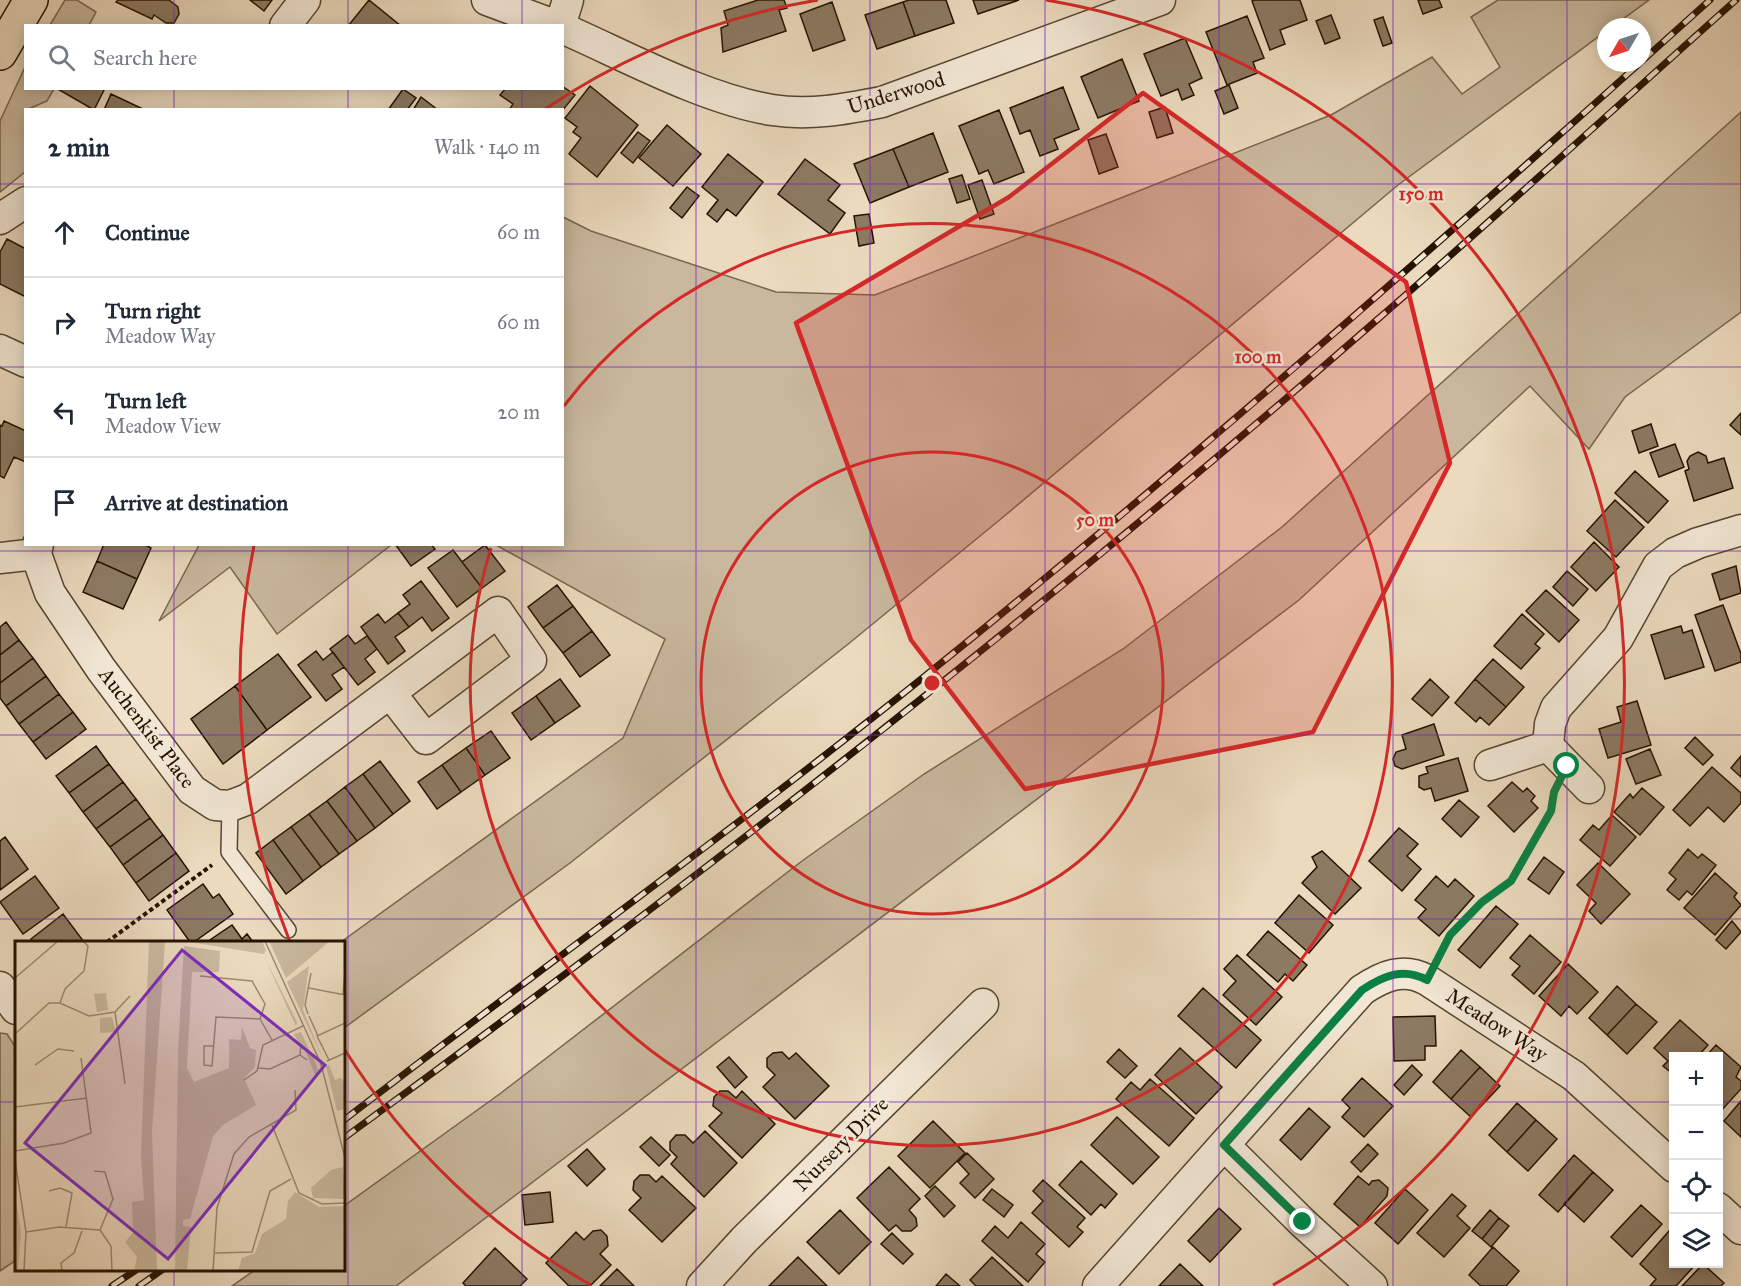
<!DOCTYPE html>
<html lang="en">
<head>
<meta charset="utf-8">
<style>
	:root { --surface:#fff; --page:#f2f2f3; --text:#1f2937; --muted:#747a83; --line:#e0e1e3 }
	body { margin:0; font-family:"IM FELL Great Primer",serif; background:var(--page); color:var(--text) }
	.controls { position:absolute; right:18px; bottom:18px; display:grid; overflow:hidden; border-radius:0px; box-shadow:0 3px 15px #0003 }
	.controls button { width:54px; height:54px; display:grid; place-items:center; padding:0; border:0; border-bottom:2px solid var(--line); background:var(--surface); color:var(--text); font:30px sans-serif }
	.compass { position:absolute; left:1597px; top:18px; width:54px; height:54px; border-radius:50%; background:var(--surface); box-shadow:0 3px 15px #0003; rotate:231deg }
	.stop { position:absolute; width:18px; height:18px; margin:-14px; border:4px solid #0b8043; border-radius:50%; background:#fff }
	.stop.end { background:#0b8043; border-color:#fff; box-shadow:0 2px 6px #0008 }
	.list { margin:0; padding:0; list-style:none }
	h2 { display:flex; justify-content:space-between; align-items:center; height:78px; margin:0; padding:0 24px; font-size:26px }
	h2 small { font-size:20px; font-weight:400; color:var(--muted) }
	.list li { display:grid; grid-template-columns:39px 1fr auto; gap:18px; align-items:center; box-sizing:border-box; height:90px; padding:0 24px; border-top:2px solid var(--line) }
	.list b { display:block; font-size:22px; white-space:nowrap }
	.list p { margin:0; font-size:20px; white-space:nowrap; color:var(--muted) }
	.list em { font-size:20px; font-style:normal; color:var(--muted) }
	.icon { flex:none; width:33px; height:33px; fill:none; stroke:currentColor; stroke-width:2; stroke-linecap:round; stroke-linejoin:round }
	.map { position:relative; flex:none; width:1741px; height:1286px; overflow:hidden }
	.search { position:absolute; background:var(--surface); box-shadow:0 3px 15px #0003; left:24px; top:24px; width:540px; height:66px; display:flex; align-items:center; gap:15px; box-sizing:border-box; padding:0 21px; border-radius:0px; color:var(--muted); font-size:22px }
	.panel { position:absolute; background:var(--surface); box-shadow:0 3px 15px #0003; left:24px; top:108px; width:540px; height:438px; border-radius:0px }
	.map>svg:first-child { display:block }
	.green { fill:#c9b89e; stroke:#77664f; stroke-width:1.5 }
	.building { fill:#8c7a63; stroke:#251300; stroke-width:1.5 }
	.lines { fill:none; stroke-linecap:round; stroke-linejoin:round }
	.service-casing { stroke:#564530; stroke-width:18 }
	.minor-casing { stroke:#564530; stroke-width:33 }
	.trunk-casing { stroke:#251300; stroke-width:36 }
	.path { stroke:#251300; stroke-width:4; stroke-dasharray:4.5 3; stroke-linecap:butt }
	.service { stroke:#f2e7d5; stroke-width:15 }
	.minor { stroke:#f2e7d5; stroke-width:30 }
	.trunk { stroke:#ebdabe; stroke-width:33 }
	.rail-casing { stroke:#251300; stroke-width:7 }
	.rail { stroke:#f2e7d5; stroke-width:4.5; stroke-dasharray:14; stroke-linecap:butt }
	.route { stroke:#0b8043; stroke-width:8 }
	.marked { fill:#d62828; fill-opacity:0.2; stroke:#d62828; stroke-width:4.5; stroke-linejoin:round }
	.grid { fill:none; stroke:#7b2cbf; stroke-width:1.5; stroke-opacity:0.55 }
	.ring { fill:none; stroke:#d62828; stroke-width:3 }
	.labels { text-anchor:middle; dominant-baseline:central; stroke-width:5; stroke-linejoin:round; paint-order:stroke }
	.street-label { font-size:21px; fill:#251300; stroke:#f2e7d5 }
	.inset-road { fill:none; stroke:#9c8a72; stroke-width:1.5 }
	.view { fill:#7b2cbf; fill-opacity:0.15; stroke:#7b2cbf; stroke-width:3 }
	.inset-edge { fill:none; stroke:#251300; stroke-width:3 }
	.centre { fill:#d62828; stroke:#f2e7d5; stroke-width:3 }
	.ring-label { font-size:18px; text-anchor:middle; font-weight:bold; fill:#d62828; stroke:#f2e7d5; stroke-width:5; stroke-linejoin:round; paint-order:stroke }
</style>
</head>
<body>
<div class="map">
<svg width="1741" height="1286" viewBox="0 0 1741 1286">
	<rect width="100%" height="100%" fill="#ebdabe"/>
	<filter id="stains"><feTurbulence type="fractalNoise" baseFrequency=".00333" numOctaves="4"/><feColorMatrix values="0 0 0 0 .2 0 0 0 0 .09 0 0 0 0 .02 0 0 0 .5 -.17"/></filter>
	<radialGradient id="worn" r=".72"><stop offset=".6" stop-color="#630" stop-opacity="0"/><stop offset="1" stop-color="#630" stop-opacity=".3"/></radialGradient>
	<!-- green -->
	<path class="green" d="M65,0H77L96,12L89,25H50Z
		M1498,0H1649L1612,27H1606V31L1398,185L1002,518L847,645L570,863L344,1028V942H341L623,738L665,639L496,545L562,544L563,217L591,231L776,292L875,295L1331,115L1432,57L1462,94L1500,67L1471,17Z
		M25,67L26,88L54,89L47,101L26,110L25,172L0,192V121Z
		M1741,112V312L1625,397L1589,449L1530,386L1299,600L396,1286H232L255,1270H344V1206L501,1093L802,861L924,774L1123,649L1282,527Z
		M199,545V544L391,545L277,634L230,567L159,621Z
		M0,1033L7,1034L16,1048V1260L0,1271Z"/>
	<!-- building -->
	<path class="building" d="M118,0H169L178,7L179,14L174,23H166L154,15L152,19L116,2Z
		M250,0H272L264,11Z
		M369,0L401,26H348Z
		M758,0H784L787,8L779,10L786,31L723,52L721,28L728,25L724,11Z
		M909,0H946L954,23L915,36L903,2Z
		M973,0H1019L978,14Z
		M1255,0H1300L1307,20L1280,30L1285,44L1270,50L1252,1Z
		M1418,0H1439L1442,7L1423,14Z
		M832,2L845,40L813,51L800,14Z
		M903,2L915,36L877,49L865,15Z
		M1331,15L1340,38L1325,44L1316,21Z
		M1247,16L1264,58L1253,62L1257,73L1227,85L1206,32Z
		M1383,17L1392,43L1383,46L1374,20Z
		M1185,38L1202,78L1189,84L1194,95L1182,100L1178,89L1161,96L1144,54Z
		M1122,59L1139,101L1098,118L1081,77Z
		M1229,85L1238,108L1224,114L1215,91Z
		M562,86L575,95L562,111L509,110L513,104L500,95L506,88H562Z
		M590,86L638,125L597,177L569,154L581,138L573,132L577,127L565,118Z
		M1063,87L1079,129L1054,139L1058,149L1040,156L1030,130L1020,134L1010,108Z
		M56,88H105L94,110Z
		M403,89L416,98L407,110H388Z
		M111,94L145,110H104Z
		M421,97L438,110H413Z
		M1165,107L1173,133L1157,138L1149,112Z
		M999,110L1024,172L994,184L988,170L979,174L959,126Z
		M667,125L701,154L673,186L639,158Z
		M638,132L650,141L633,163L621,153Z
		M933,133L948,172L909,187L893,149Z
		M1106,134L1118,167L1099,174L1088,140Z
		M893,149L909,187L870,203L854,164Z
		M728,154L763,182L736,216L727,209L717,222L707,214L718,200L702,187Z
		M805,159L840,185L828,200L845,213L830,234L778,194Z
		M962,175L970,199L957,203L949,179Z
		M982,180L994,214L980,219L968,185Z
		M687,187L699,196L682,218L670,208Z
		M869,214L874,243L859,246L854,216Z
		M7,239L26,249V297L0,284V252Z
		M1741,413V435L1730,425Z
		M4,421L26,431V462L14,457L4,478L0,476V425L2,426Z
		M1651,424L1658,446L1639,453L1632,431Z
		M1675,444L1684,467L1659,477L1650,453Z
		M1698,452L1706,456L1708,463L1724,458L1733,488L1694,501L1685,471L1689,469L1687,461L1690,456Z
		M1635,471L1668,501L1648,523L1615,493Z
		M1615,500L1644,527L1616,557L1587,531Z
		M1594,542L1619,567L1596,591L1571,567Z
		M104,544H144L151,548L137,579L97,561Z
		M395,544H431L435,549L411,566Z
		M485,545L505,571L482,588L462,562Z
		M453,550L482,588L457,607L428,568Z
		M97,561L137,579L123,609L83,592Z
		M1736,566L1741,593L1720,600L1712,574Z
		M1567,571L1588,589L1573,606L1553,587Z
		M421,581L449,618L432,631L422,617L409,627L398,613L410,604L403,595Z
		M557,585L573,606L543,628L528,607Z
		M1546,590L1579,620L1559,642L1526,611Z
		M1723,605L1741,654V662L1715,671L1695,615Z
		M573,606L592,631L563,653L543,628Z
		M398,613L409,627L395,637L405,651L388,664L361,627L378,614L385,623Z
		M1522,614L1544,634L1535,644L1540,648L1521,669L1494,646Z
		M6,622L19,640L0,655V627Z
		M1681,626L1683,633L1692,630L1704,667L1665,679L1651,635Z
		M592,631L610,655L580,677L563,653Z
		M348,635L355,644L367,636L377,649L365,659L375,672L358,685L330,649Z
		M19,640L33,658L0,683V655Z
		M316,651L323,660L333,652L344,667L332,675L342,689L326,701L298,665Z
		M278,654L311,697L267,730L235,686Z
		M33,658L46,676L6,706L0,698V683Z
		M1493,659L1524,687L1506,707L1475,679Z
		M46,676L59,694L19,724L6,706Z
		M560,679L580,706L555,723L536,696Z
		M1430,679L1449,697L1432,716L1412,699Z
		M1475,679L1506,707L1489,725L1480,717L1476,722L1455,703Z
		M235,686L267,730L223,764L191,719Z
		M59,694L73,712L33,742L19,724Z
		M536,696L555,723L531,740L512,713Z
		M1637,701L1651,745L1608,758L1599,729L1621,722L1617,707Z
		M73,712L86,729L46,759L33,742Z
		M1434,724L1444,755L1402,769L1395,766L1393,759L1396,752L1406,749L1402,735Z
		M491,731L510,758L485,775L466,748Z
		M1695,737L1713,755L1703,765L1685,748Z
		M96,746L109,764L69,793L56,776Z
		M466,748L485,775L461,792L442,765Z
		M1650,749L1661,775L1636,784L1626,759Z
		M1741,756V777L1731,768Z
		M1458,758L1468,791L1435,801L1431,788L1424,790L1419,787V776L1428,773L1426,767Z
		M380,761L410,801L393,814L363,774Z
		M109,764L123,782L83,812L69,793Z
		M442,765L461,792L437,809L418,782Z
		M1712,767L1741,793V803L1724,822L1708,807L1690,826L1673,810Z
		M363,774L393,814L375,828L345,787Z
		M123,782L136,799L96,829L83,812Z
		M1512,782L1523,792L1527,788L1535,796L1531,801L1538,808L1514,832L1488,806Z
		M345,787L375,828L357,841L327,801Z
		M1642,788L1664,807L1640,835L1614,812L1630,794L1633,798Z
		M136,799L150,818L110,847L96,829Z
		M1459,800L1479,817L1461,837L1442,819Z
		M327,801L357,841L339,854L309,814Z
		M309,814L339,854L321,867L291,827Z
		M1612,815L1636,837L1610,866L1580,840L1593,825L1599,830Z
		M150,818L163,835L123,865L110,847Z
		M291,827L321,867L303,881L273,840Z
		M1399,828L1418,844L1407,856L1421,869L1402,891L1369,861Z
		M163,835L176,853L136,883L123,865Z
		M5,837L28,869L0,890V841Z
		M273,840L303,881L286,894L256,853Z
		M1688,849L1698,858L1702,854L1716,865L1692,895L1687,891L1679,900L1667,890L1676,879L1669,873Z
		M1322,851L1361,888L1335,914L1302,883L1317,867L1312,857Z
		M176,853L189,871L149,901L136,883Z
		M1544,857L1564,872L1549,894L1528,879Z
		M1598,863L1630,894L1601,924L1589,911L1596,903L1577,885Z
		M1715,873L1737,893L1734,897L1741,905L1715,935L1684,908Z
		M35,876L59,908L23,934L0,902Z
		M1436,876L1448,887L1455,879L1474,896L1439,936L1418,918L1426,909L1415,900Z
		M203,884L213,898L219,894L233,914L194,942H190L167,910Z
		M1299,895L1333,925L1309,953L1275,923Z
		M1496,906L1518,924L1480,968L1458,950Z
		M63,914L84,942H34L31,939Z
		M1732,921L1741,932L1726,949L1716,940Z
		M232,925L242,939L247,934L253,942H207Z
		M1268,931L1307,965L1293,981L1285,974L1278,982L1247,955Z
		M1530,935L1561,962L1534,994L1512,975L1520,966L1510,958Z
		M1237,955L1282,997L1256,1025L1223,995L1236,981L1224,969Z
		M1568,964L1598,992L1577,1014L1569,1006L1561,1016L1539,996Z
		M1617,986L1636,1004L1607,1035L1589,1018Z
		M1203,988L1261,1040L1236,1068L1178,1016Z
		M1636,1004L1657,1022L1627,1054L1607,1035Z
		M1435,1016L1436,1046H1425V1060L1394,1061L1393,1017Z
		M1680,1020L1708,1045L1698,1056H1674V1075L1663,1066L1668,1061L1654,1048Z
		M1716,1045L1741,1067L1736,1077L1741,1081V1089L1718,1114V1056H1706Z
		M1180,1048L1222,1087L1196,1114L1155,1075Z
		M1119,1049L1137,1066L1125,1078L1107,1062Z
		M1461,1050L1480,1067L1451,1099L1433,1082Z
		M782,1052L789,1059L796,1053L829,1086L795,1119L763,1087L775,1075L767,1067V1058L773,1053Z
		M729,1057L747,1077L735,1088L717,1067Z
		M1412,1065L1422,1075L1404,1095L1394,1085Z
		M1480,1067L1500,1086L1471,1117L1451,1099Z
		M1362,1078L1393,1106L1364,1137L1342,1117L1350,1108L1342,1100Z
		M1150,1079L1194,1118L1169,1146L1116,1099L1131,1082L1140,1090Z
		M720,1091H728L736,1098L742,1091L775,1124L742,1158L709,1126L722,1113L713,1106L714,1097Z
		M1741,1101V1137L1724,1121Z
		M1517,1103L1536,1120L1507,1152L1489,1135Z
		M1309,1108L1330,1127L1301,1160L1280,1140Z
		M1117,1117L1159,1157L1133,1184L1091,1145Z
		M1536,1120L1557,1139L1528,1171L1507,1152Z
		M933,1121L965,1153L930,1188L898,1156Z
		M705,1131L737,1163L704,1197L671,1164L677,1157L670,1150V1142L676,1135H685L693,1143Z
		M651,1137L670,1155L659,1166L640,1147Z
		M1368,1144L1378,1154L1361,1172L1351,1162Z
		M587,1149L605,1169L587,1186L568,1166Z
		M967,1153L994,1179L975,1198L960,1183L969,1174L958,1162Z
		M1574,1155L1593,1172L1558,1212L1539,1195Z
		M1081,1161L1117,1194L1105,1208L1101,1204L1091,1215L1059,1185Z
		M889,1167L920,1199L909,1210L916,1218L917,1226L911,1231H902L896,1225L889,1231L857,1198Z
		M1593,1172L1613,1190L1584,1222L1564,1204Z
		M640,1175H649L656,1182L662,1176L696,1208L662,1242L629,1210L641,1198L633,1190L634,1181Z
		M1358,1176L1369,1185L1372,1181L1379,1180L1388,1188L1387,1196L1360,1227L1334,1204Z
		M1043,1180L1085,1218L1077,1227L1083,1232L1069,1247L1032,1213L1043,1201L1033,1191Z
		M935,1186L955,1206L944,1217L925,1196Z
		M992,1189L1013,1205L1004,1217L983,1200Z
		M1405,1189L1428,1210L1398,1244L1375,1223Z
		M550,1192L553,1222L525,1225L522,1195Z
		M1452,1194L1466,1206L1457,1216L1470,1228L1444,1257L1417,1233Z
		M1641,1205L1662,1224L1632,1257L1611,1237Z
		M1219,1208L1241,1229L1210,1262L1188,1241Z
		M840,1210L871,1242L839,1274L807,1242Z
		M1490,1210L1499,1218L1482,1239L1472,1231Z
		M1499,1218L1509,1226L1491,1247L1482,1239Z
		M1021,1222L1045,1244L1036,1254L1045,1262L1028,1282L982,1241L995,1226L1008,1238Z
		M601,1230L607,1236L608,1246L600,1254L611,1265L590,1286H569L546,1263L576,1232L584,1240L593,1231Z
		M1669,1231L1674,1235V1264H1696L1676,1286H1650L1656,1279L1640,1264Z
		M892,1233L913,1254L903,1264L881,1244Z
		M1493,1247L1519,1271L1506,1286H1481L1469,1275Z
		M495,1248L527,1279L520,1286H466L463,1283Z
		M798,1257L827,1286H769Z
		M992,1257L1023,1286H976L970,1280Z
		M1180,1264L1203,1286H1159Z
		M1703,1264L1724,1283L1721,1286H1682Z
		M617,1269L634,1286H600Z
		M946,1274L960,1286H936Z"/>
	<g class="lines">
		<defs>
			<path id="service" d="M230,806L229,852L288,930"/>
			<path id="minor" d="M487,0L557,26
				M285,26L305,0
				M560,26L568,0
				M562,28C626,56 704,99 772,110C809,116 846,109 882,102L1160,0
				M0,219L26,202
				M0,350L26,362
				M36,554L50,593L101,669L192,790L215,805L230,806L248,799L498,612L531,660L426,739L391,694
				M0,558L36,554L38,544
				M1490,765L1548,746
				M1589,788L1548,746L1550,724L1556,708L1618,638L1658,566L1675,553L1698,543L1741,530
				M0,987L16,1009
				M1224,1145L1303,1223L1372,1286
				M1718,1208L1741,1229
				M702,1286L744,1240L983,1004
				M1098,1286L1362,990C1383,976 1403,967 1427,980L1574,1076L1674,1167"/>
			<path id="trunk" d="M0,53L31,0"/>
		</defs>
		<!-- service casing -->
		<use href="#service" class="service-casing"/>
		<!-- minor casing -->
		<use href="#minor" class="minor-casing"/>
		<!-- trunk casing -->
		<use href="#trunk" class="trunk-casing"/>
		<!-- path -->
		<path class="path" d="M107,942L212,865
			M1441,953L1450,935L1482,901L1511,881L1551,811L1554,794"/>
		<!-- service -->
		<use href="#service" class="service"/>
		<!-- minor -->
		<use href="#minor" class="minor"/>
		<!-- trunk -->
		<use href="#trunk" class="trunk"/>
		<defs>
			<path id="rail" d="M1642,61L1710,0
				M344,1120C537,971 735,829 925,676C1170,479 1406,273 1640,63
				M344,1138C698,879 1047,608 1378,319C1499,214 1617,106 1736,0
				M112,1286L136,1270
				M139,1286L162,1270"/>
		</defs>
		<!-- rail casing -->
		<use href="#rail" class="rail-casing"/>
		<!-- rail -->
		<use href="#rail" class="rail"/>
	</g>
	<g class="lines">
		<!-- route -->
		<path class="route" d="M1303,1222L1224,1145L1362,990C1383,976 1403,967 1427,980L1450,935L1482,902L1511,881L1551,811L1554,792L1567,766"/>
	</g>
	<!-- marked area -->
	<path class="marked" d="M1143,93L1406,282L1450,463L1313,732L1025,789L911,640L796,323L1009,197Z"/>
	<!-- grid -->
	<path class="grid" d="M174,0V26M348,0V26M522,0V26M696,0V1286M870,0V1286M1045,0V1286M1219,0V1286M1393,0V1286M1567,0V1286M174,88V110M348,88V110M522,88V110M0,184H26M562,184H1741M0,367H26M562,367H1741M174,544V942M348,544V1286M522,544V1286M0,551H1741M0,735H1741M0,919H1741M0,1102H16M344,1102H1674M1718,1102H1741M174,1270V1286"/>
	<!-- distance rings -->
	<g class="ring">
		<circle cx="932" cy="683" r="231"/>
		<path d="M564 406A461 461 0 1 1 491 548"/>
		<path d="M591 1285A692 692 0 0 1 345 1050M290 942A692 692 0 0 1 254 545M545 109A692 692 0 0 1 818 0M1046 0A692 692 0 0 1 1273 1285"/>
	</g>
	<g class="labels">
		<!-- street labels -->
		<g class="street-label">
			<text transform="translate(896 93) rotate(-17)">Underwood</text>
			<text transform="translate(147 728) rotate(53)">Auchenkist Place</text>
			<text transform="translate(1497 1025) rotate(33)">Meadow Way</text>
			<text transform="translate(841 1144) rotate(-45)">Nursery Drive</text>
		</g>
	</g>
	<!-- overview -->
	<g transform="translate(15 941)">
		<rect width="330" height="330" fill="#ebdabe"/>
		<path d="M134,0H150L137,191L142,330H119L122,316L110,301L118,292L117,261L129,259L126,215ZM168,0H247L251,9L249,13ZM254,0H315L271,37ZM169,5L205,10L204,31H177L172,127L179,141L214,127V98L226,99L227,86L235,107L241,109L240,126L229,137L241,164L208,184L198,195L175,278L168,279V285L176,286L172,330H160L163,110ZM250,17L282,81L281,85L272,66ZM294,25L288,69L308,118L272,41ZM91,52L93,69L82,71L79,53ZM97,76L101,91L85,92V77ZM286,91L300,121L304,132L300,134L288,104L284,103L279,93ZM314,124L320,139L326,137L330,142V168L322,170L311,125ZM328,226L330,258L298,257L296,247L316,229ZM280,251L304,266L330,265V330H223L227,317L240,312L247,293L271,278L273,260ZM0,252L6,292L3,330H0Z" fill="#c9b89e"/>
		<path class="inset-road" d="M250,0L306,123L330,217M185,35L237,40L250,63L245,78L257,99M0,37L43,0M294,47L330,54M328,53L330,31M45,62L50,48L69,30L73,5L68,0M293,73L290,64L296,32M294,75L303,95M0,93L34,62H45L74,75L100,71M286,104L285,114L292,119M198,105H189V124L197,125L201,76L245,78M314,119L302,95L330,82M312,120L330,112M20,124L43,108L59,110M243,127L255,128L285,114M229,139L242,130L248,104L288,85M110,143L100,71L115,55M0,166L72,157M257,184L284,252L307,263L330,262M0,210L49,202L76,192L66,117M0,219L11,291L9,330M79,230L90,231L98,258L85,289M34,250L45,247L57,252L51,286M85,289L96,305L97,330M11,291L44,286L85,289M200,312L237,311L255,250L276,238M47,330L46,322L59,312L67,290M198,330L202,267L219,213L234,196L281,169L280,149"/>
		<path class="view" d="M167,9L310,124L153,318L10,202Z"/>
		<rect width="330" height="330" class="inset-edge"/>
	</g>
	<circle cx="932" cy="683" r="9" class="centre"/>
	<g class="ring-label">
		<text x="1421" y="200">150 m</text>
		<text x="1258" y="363">100 m</text>
		<text x="1095" y="526">50 m</text>
	</g>
	<rect width="100%" height="100%" filter="url(#stains)"/>
	<rect width="100%" height="100%" fill="url(#worn)"/>
</svg>
<div class="controls">
<button>+</button>
<button>−</button>
<button><svg class="icon" aria-label="locate" viewBox="0 0 24 24"><circle cx="12" cy="12" r="6"/><path d="M12 2v4M12 18v4M2 12h4M18 12h4"/></svg></button>
<button><svg class="icon" aria-label="layers" viewBox="0 0 24 24"><path d="M12 4l9 5-9 5-9-5zM3 14l9 5 9-5"/></svg></button>
</div>
<svg class="compass" viewBox="-18 -18 36 36"><path d="M0-13l5 13h-10z" fill="#e53935"/><path d="M0 13l5-13h-10z" fill="#747a83"/></svg>
<div class="stop" style="left:1567px;top:766px"></div>
<div class="stop end" style="left:1303px;top:1222px"></div>
<div class="search"><svg class="icon" aria-label="search" viewBox="0 0 24 24"><circle cx="10" cy="10" r="6"/><path d="M15 15l6 6"/></svg>Search here</div>
<section class="panel">
<h2>2 min<small>Walk · 140 m</small></h2>
<ul class="list">
<li><svg class="icon" aria-label="ahead" viewBox="0 0 24 24"><path d="M12 20V5M6 11l6-6 6 6"/></svg><div><b>Continue</b></div><em>60 m</em></li>
<li><svg class="icon" aria-label="right" viewBox="0 0 24 24"><path d="M7 20v-9h11M14 6l5 5-5 5"/></svg><div><b>Turn right</b><p>Meadow Way</p></div><em>60 m</em></li>
<li><svg class="icon" aria-label="left" viewBox="0 0 24 24"><path d="M17 20v-9H6M10 6l-5 5 5 5"/></svg><div><b>Turn left</b><p>Meadow View</p></div><em>20 m</em></li>
<li><svg class="icon" aria-label="arrive" viewBox="0 0 24 24"><path d="M6 21V4h12l-3 4 3 4H6"/></svg><div><b>Arrive at destination</b></div></li>
</ul>
</section>
</div>
</body>
</html>
